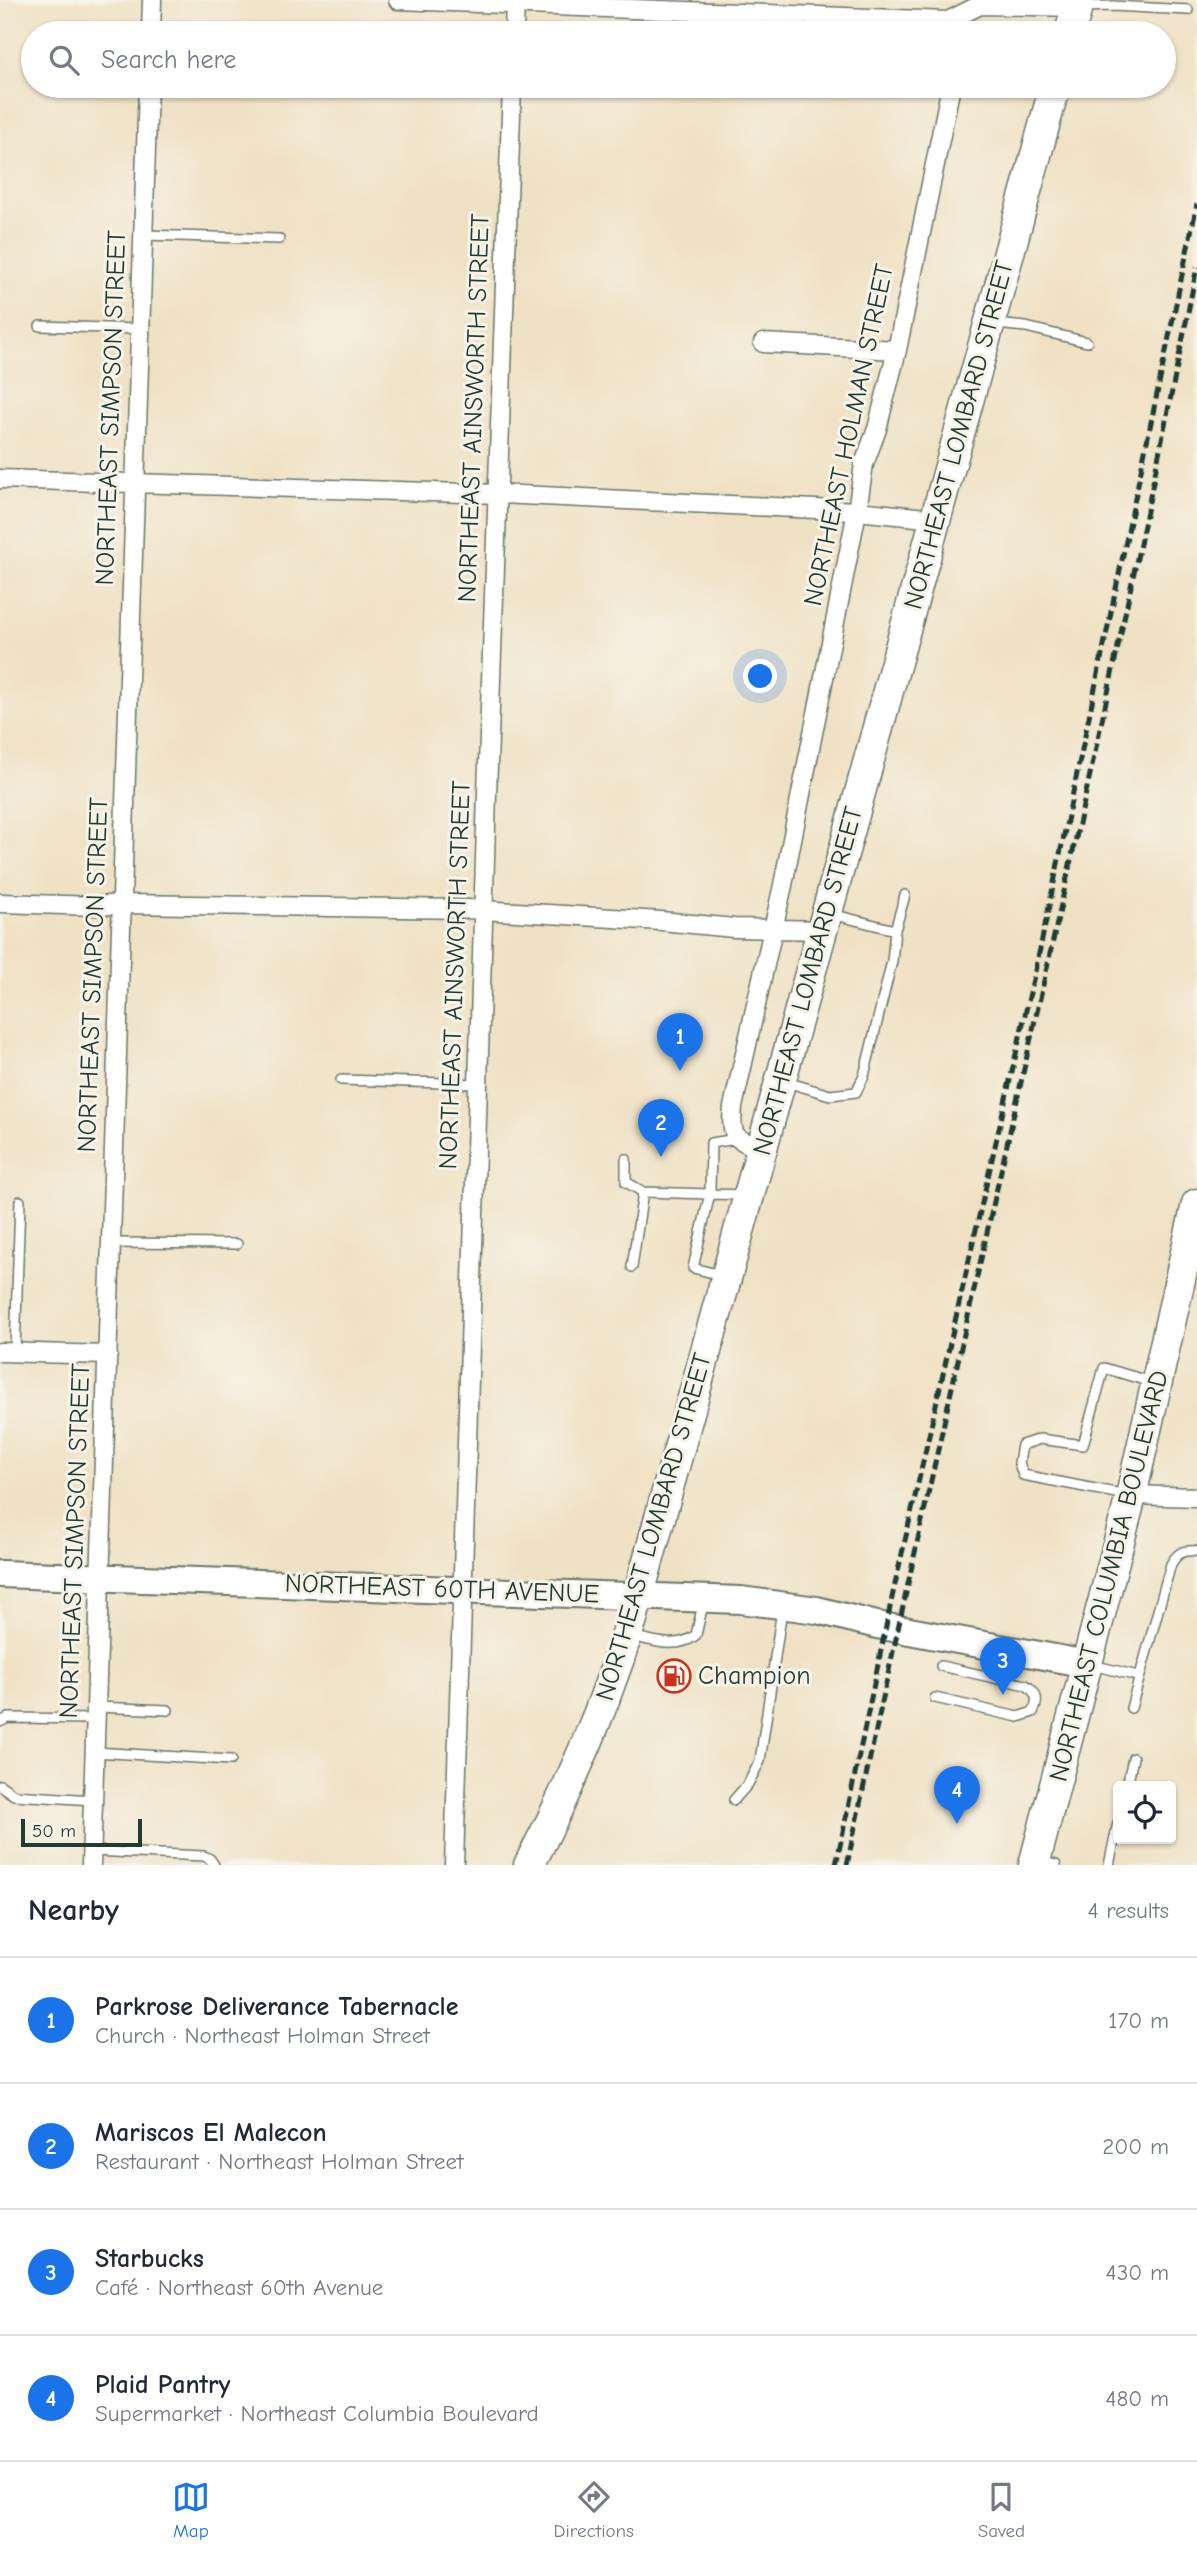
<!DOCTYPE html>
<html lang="en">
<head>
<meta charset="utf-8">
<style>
	:root { --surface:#fff; --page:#f2f2f3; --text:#1f2937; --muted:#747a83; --line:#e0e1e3; --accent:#1a73e8 }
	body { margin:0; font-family:"Comic Neue",sans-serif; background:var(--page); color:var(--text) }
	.controls { position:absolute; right:21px; bottom:21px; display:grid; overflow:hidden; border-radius:7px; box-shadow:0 2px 5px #0004 }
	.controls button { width:63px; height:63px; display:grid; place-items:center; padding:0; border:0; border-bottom:2px solid var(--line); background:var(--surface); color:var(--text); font:35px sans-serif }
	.scale { position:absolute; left:21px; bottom:18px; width:121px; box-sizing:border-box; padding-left:7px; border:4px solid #1f3d34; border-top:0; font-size:19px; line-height:24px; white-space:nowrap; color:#1f3d34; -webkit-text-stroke:5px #f7f3e8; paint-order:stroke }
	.you { position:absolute; left:761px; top:677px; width:24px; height:24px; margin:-18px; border:5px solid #fff; border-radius:50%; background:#1a73e8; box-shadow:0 0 0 10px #1a73e833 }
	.badge { display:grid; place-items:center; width:46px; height:46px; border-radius:50%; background:var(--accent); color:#fff; font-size:23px; font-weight:700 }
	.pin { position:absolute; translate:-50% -58px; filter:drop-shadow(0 2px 4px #0008) }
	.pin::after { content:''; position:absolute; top:37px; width:24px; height:21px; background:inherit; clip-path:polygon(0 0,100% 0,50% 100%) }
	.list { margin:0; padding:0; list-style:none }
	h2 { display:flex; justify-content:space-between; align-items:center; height:91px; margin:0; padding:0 28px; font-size:30px }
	h2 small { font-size:23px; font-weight:400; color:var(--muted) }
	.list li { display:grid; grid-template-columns:46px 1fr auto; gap:21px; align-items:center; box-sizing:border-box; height:126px; padding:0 28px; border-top:2px solid var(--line) }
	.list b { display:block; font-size:26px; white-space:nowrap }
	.list p { margin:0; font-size:23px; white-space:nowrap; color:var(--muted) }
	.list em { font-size:23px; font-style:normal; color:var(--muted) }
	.icon { flex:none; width:38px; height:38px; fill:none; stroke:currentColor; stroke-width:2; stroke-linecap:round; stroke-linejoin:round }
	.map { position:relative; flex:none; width:1197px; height:1865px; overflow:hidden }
	.search { position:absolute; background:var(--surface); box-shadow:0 2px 5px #0004; left:21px; right:21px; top:21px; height:77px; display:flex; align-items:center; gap:18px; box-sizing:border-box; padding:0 24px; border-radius:38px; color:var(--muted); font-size:26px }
	.sheet { height:595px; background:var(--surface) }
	nav { display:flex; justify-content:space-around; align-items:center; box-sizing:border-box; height:98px; border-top:2px solid var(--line); background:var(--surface); font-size:19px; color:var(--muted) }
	nav a { display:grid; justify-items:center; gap:4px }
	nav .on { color:var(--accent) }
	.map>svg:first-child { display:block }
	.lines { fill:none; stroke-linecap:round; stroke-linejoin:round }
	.lane-casing { stroke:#687666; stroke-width:12 }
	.street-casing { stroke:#687666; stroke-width:21 }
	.secondary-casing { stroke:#687666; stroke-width:30 }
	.primary-casing { stroke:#687666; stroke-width:33 }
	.lane { stroke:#fff; stroke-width:9 }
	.street { stroke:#fff; stroke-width:18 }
	.secondary { stroke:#fff; stroke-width:26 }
	.primary { stroke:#fff; stroke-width:30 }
	.rail { stroke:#1f3d34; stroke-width:5; stroke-dasharray:10 5; stroke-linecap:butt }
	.labels { text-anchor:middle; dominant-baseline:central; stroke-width:6; stroke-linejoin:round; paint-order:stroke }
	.street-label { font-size:26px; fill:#1f3d34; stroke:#f7f3e8 }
	.poi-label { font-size:26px; fill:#1f3d34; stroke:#f7f3e8; text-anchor:start }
</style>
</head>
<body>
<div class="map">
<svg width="1197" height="1865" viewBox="0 0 1197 1865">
	<rect width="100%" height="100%" fill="#f7f3e8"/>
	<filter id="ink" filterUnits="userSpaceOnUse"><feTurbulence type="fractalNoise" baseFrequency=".0143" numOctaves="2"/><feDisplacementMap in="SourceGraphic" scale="14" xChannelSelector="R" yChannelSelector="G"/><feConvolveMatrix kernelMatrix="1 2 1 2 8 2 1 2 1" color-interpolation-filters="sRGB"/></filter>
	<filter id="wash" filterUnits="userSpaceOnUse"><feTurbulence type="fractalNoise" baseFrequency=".00686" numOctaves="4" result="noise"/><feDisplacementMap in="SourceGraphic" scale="28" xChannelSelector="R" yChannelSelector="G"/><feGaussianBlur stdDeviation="1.57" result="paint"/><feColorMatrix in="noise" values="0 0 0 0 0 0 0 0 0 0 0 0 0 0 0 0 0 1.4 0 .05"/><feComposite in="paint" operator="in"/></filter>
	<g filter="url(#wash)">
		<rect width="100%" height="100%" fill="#efe1c4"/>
	</g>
	<g filter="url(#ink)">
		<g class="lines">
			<defs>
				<path id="lane" d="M1082,7L1113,6L1188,10
					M143,235L279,239
					M995,324L1026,327L1087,342
					M40,326L140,329
					M895,930L905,895
					M341,1080L479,1084
					M783,1081L830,1095L856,1092L864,1076L892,961L895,930L831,914
					M626,1159V1182L643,1192
					M111,1243L237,1244
					M632,1267L643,1192L744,1195
					M721,1275L693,1268L710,1193L711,1143L737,1139
					M15,1352L20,1201
					M1126,1495L1023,1475L1019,1463L1022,1445L1040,1439L1083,1445L1104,1368L1151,1382
					M631,1636C654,1641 677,1650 696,1635L704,1600
					M1092,1665L1138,1676
					M935,1698L1018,1717L1033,1712C1039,1701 1037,1692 1026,1685L941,1666
					M96,1707L168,1710
					M1131,1708L1171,1564C1178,1552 1183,1550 1197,1551
					M0,1722L8,1718L95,1719
					M94,1752L231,1760
					M0,1785L14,1795L93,1800
					M1127,1786L1133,1758
					M734,1800L748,1784L760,1761L782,1609
					M91,1851L204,1856L210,1859L214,1865
					M1041,1862L1056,1865
					M1109,1865L1118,1823"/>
				<path id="street" d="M398,0L948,21L980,5L1077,7
					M151,33L152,0
					M514,33L515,0
					M763,343L897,350
					M0,479L499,494L857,511L936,519
					M0,903L96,906L122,904L467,909L661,921L734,928L823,930
					M762,1149C735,1139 730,1138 733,1107L783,885L857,511L864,464L877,429L897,350L951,86
					M0,1352L108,1355
					M1131,1495L1197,1497
					M91,1865L148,86
					M454,1865L487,793L512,86"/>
				<path id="secondary" d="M0,1574L741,1600L817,1610L877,1625L1087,1664"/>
				<path id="primary" d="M1070,33L1079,0
					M529,1865C571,1786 605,1705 632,1619L1055,86
					M1034,1865L1131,1496L1197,1204"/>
			</defs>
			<!-- lane casing -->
			<use href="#lane" class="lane-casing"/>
			<!-- street casing -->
			<use href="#street" class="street-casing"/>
			<!-- secondary casing -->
			<use href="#secondary" class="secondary-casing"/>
			<!-- primary casing -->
			<use href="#primary" class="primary-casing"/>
			<!-- lane -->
			<use href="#lane" class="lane"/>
			<!-- street -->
			<use href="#street" class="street"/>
			<!-- secondary -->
			<use href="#secondary" class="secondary"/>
			<!-- primary -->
			<use href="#primary" class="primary"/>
			<!-- rail -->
			<path class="rail" d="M836,1865L893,1593L1040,949L1197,204
				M847,1865C960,1331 1091,802 1197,267"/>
		</g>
	</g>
	<!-- icons -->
	<defs>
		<symbol id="fuel-ring" viewBox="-11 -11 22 22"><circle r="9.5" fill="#f7f3e8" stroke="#c8321e" stroke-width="1.5"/><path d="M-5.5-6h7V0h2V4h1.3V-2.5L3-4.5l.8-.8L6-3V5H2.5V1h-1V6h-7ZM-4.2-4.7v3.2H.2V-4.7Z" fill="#c8321e"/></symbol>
	</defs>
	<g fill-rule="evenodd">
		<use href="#fuel-ring" x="655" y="1657" width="38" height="38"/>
	</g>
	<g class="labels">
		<!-- street labels -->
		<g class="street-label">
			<text transform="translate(111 408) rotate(-88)">NORTHEAST SIMPSON STREET</text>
			<text transform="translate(474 408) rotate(-88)">NORTHEAST AINSWORTH STREET</text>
			<text transform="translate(849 435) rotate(-78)">NORTHEAST HOLMAN STREET</text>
			<text transform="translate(959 435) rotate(-75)">NORTHEAST LOMBARD STREET</text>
			<text transform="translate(93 975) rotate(-88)">NORTHEAST SIMPSON STREET</text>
			<text transform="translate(455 975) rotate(-88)">NORTHEAST AINSWORTH STREET</text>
			<text transform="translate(808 981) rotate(-75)">NORTHEAST LOMBARD STREET</text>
			<text transform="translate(654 1527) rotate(-74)">NORTHEAST LOMBARD STREET</text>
			<text transform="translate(75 1541) rotate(-88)">NORTHEAST SIMPSON STREET</text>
			<text transform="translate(1109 1576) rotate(-76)">NORTHEAST COLUMBIA BOULEVARD</text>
			<text transform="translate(442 1589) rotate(2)">NORTHEAST 60TH AVENUE</text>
		</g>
		<!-- poi labels -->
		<g class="poi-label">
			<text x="698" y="1676">Champion</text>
		</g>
	</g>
</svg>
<div class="controls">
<button><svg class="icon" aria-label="locate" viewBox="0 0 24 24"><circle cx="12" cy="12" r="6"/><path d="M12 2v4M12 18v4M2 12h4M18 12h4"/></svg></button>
</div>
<div class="scale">50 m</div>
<div class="you"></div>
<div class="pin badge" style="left:680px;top:1071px">1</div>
<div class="pin badge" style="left:661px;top:1157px">2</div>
<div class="pin badge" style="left:1003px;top:1695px">3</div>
<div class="pin badge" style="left:957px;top:1824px">4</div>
<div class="search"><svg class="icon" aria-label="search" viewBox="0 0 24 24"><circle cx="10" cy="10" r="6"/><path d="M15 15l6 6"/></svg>Search here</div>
</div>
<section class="sheet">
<h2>Nearby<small>4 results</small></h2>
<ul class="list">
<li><span class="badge">1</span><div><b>Parkrose Deliverance Tabernacle</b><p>Church · Northeast Holman Street</p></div><em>170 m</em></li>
<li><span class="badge">2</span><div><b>Mariscos El Malecon</b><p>Restaurant · Northeast Holman Street</p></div><em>200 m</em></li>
<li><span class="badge">3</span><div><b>Starbucks</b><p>Café · Northeast 60th Avenue</p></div><em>430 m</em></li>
<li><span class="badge">4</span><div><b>Plaid Pantry</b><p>Supermarket · Northeast Columbia Boulevard</p></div><em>480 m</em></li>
</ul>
</section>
<nav>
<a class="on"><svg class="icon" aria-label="map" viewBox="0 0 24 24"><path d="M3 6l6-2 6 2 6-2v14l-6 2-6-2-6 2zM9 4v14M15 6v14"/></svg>Map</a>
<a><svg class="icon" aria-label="directions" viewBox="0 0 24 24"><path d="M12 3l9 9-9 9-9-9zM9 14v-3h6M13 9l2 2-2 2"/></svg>Directions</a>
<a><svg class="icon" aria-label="saved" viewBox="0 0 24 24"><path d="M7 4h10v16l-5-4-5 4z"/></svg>Saved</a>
</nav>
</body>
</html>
